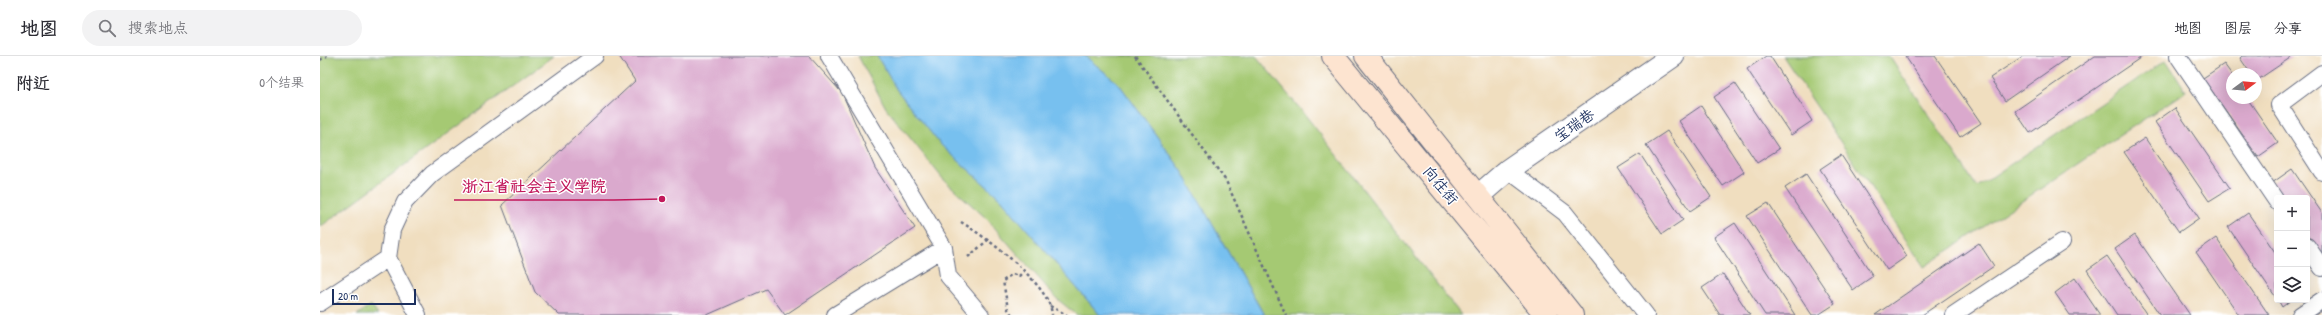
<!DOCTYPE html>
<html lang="zh">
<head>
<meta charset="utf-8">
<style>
	:root { --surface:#fff; --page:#f2f2f3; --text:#2b2b33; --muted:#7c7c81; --line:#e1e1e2 }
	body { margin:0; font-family:"Patrick Hand","LXGW WenKai TC",sans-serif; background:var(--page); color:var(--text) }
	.controls { position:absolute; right:12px; bottom:12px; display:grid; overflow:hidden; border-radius:4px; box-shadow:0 4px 16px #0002 }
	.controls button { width:36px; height:36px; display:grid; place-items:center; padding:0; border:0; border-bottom:1px solid var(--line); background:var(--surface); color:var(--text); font:20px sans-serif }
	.compass { position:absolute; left:1906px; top:12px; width:36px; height:36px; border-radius:50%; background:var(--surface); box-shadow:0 4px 16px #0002; rotate:74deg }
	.scale { position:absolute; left:12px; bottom:10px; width:84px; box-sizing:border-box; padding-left:4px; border:2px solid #1b2f5e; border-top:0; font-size:11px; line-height:14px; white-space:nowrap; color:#1b2f5e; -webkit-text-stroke:3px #fff; paint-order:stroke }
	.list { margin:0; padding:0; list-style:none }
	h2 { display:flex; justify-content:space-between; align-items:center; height:52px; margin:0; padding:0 16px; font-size:17px }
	h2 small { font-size:13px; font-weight:400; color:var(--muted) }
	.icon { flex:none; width:22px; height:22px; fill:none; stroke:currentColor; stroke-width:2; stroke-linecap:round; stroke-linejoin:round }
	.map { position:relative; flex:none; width:2002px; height:259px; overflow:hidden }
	header { display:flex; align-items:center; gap:24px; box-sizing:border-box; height:56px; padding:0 20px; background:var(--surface); border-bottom:1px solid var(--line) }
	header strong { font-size:19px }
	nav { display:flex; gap:22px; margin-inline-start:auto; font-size:14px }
	.search { width:280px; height:36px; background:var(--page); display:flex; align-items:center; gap:10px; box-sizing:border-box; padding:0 14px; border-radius:22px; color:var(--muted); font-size:15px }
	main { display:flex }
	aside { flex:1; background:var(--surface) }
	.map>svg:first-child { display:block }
	.green { fill:#a5c973; stroke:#607c68 }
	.water { fill:#77c0ef; stroke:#4978a6 }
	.building { fill:#daa9cd }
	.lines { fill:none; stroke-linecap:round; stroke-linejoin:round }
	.lane-casing { stroke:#666c80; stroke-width:18 }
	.street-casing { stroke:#666c80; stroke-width:24 }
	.secondary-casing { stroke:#666c80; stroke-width:24 }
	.path { stroke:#666c80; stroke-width:2.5; stroke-dasharray:3 3; stroke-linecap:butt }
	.lane { stroke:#fff; stroke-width:16 }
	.street { stroke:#fff; stroke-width:22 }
	.secondary { stroke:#fde4d0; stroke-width:22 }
	.labels { text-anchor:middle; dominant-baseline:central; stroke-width:3; stroke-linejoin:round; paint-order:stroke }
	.street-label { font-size:15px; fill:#1b2f5e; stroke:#fff }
	.leader { fill:none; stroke:#c2185b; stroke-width:1.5 }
	.callout-dot { fill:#c2185b; stroke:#fff; stroke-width:1.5 }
	.callout-label { font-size:16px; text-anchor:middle; font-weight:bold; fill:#c2185b; stroke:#fff; stroke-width:3; stroke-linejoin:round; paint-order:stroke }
</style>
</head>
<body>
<header>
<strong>地图</strong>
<div class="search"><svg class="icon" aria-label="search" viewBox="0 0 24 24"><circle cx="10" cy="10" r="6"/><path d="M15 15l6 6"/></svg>搜索地点</div>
<nav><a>地图</a><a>图层</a><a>分享</a></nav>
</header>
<main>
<aside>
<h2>附近<small>0个结果</small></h2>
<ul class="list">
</ul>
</aside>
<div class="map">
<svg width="2002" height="259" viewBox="0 0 2002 259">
	<rect width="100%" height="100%" fill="#fff"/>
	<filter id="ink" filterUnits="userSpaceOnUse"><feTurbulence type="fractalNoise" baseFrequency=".025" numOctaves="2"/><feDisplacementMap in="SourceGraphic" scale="8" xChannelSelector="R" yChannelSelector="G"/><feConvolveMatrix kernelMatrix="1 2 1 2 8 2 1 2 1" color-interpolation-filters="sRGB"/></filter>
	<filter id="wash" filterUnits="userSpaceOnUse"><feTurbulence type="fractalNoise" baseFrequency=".012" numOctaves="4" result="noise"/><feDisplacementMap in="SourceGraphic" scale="16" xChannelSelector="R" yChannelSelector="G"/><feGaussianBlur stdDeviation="0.9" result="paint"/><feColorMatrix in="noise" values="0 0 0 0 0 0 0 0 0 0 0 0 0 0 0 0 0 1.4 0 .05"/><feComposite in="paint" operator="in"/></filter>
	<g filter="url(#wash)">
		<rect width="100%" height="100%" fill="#f0debf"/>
		<!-- green -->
		<path class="green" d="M0,0H234L0,171Z
			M538,0H557L577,34L620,88L681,143L780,259H757L737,243L667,163L623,123L566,52Z
			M765,0H936L986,60L1141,259H944L862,115L799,28Z
			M1463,0H1569L1657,131L1846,4L1866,35L1604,211Z
			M51,249L58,259H37Z"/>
		<!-- water -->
		<path class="water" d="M557,0H765L799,28L862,115L944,259H780L681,143L620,88L577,34Z"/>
		<g id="blocks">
			<!-- building -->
			<path class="building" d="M299,0H489L522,37L555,112L595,172L465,259L446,233L387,259H239L215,236L182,149L315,25Z
				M1446,0H1450L1492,65L1471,79L1427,13Z
				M1585,0H1615L1661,67L1640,81Z
				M1703,0H1750L1685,45L1670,22Z
				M1775,0H1823L1710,77L1695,55Z
				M1922,0H1973L1936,25V18H1931L1920,2Z
				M1904,8L1912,19V42H1927L1958,87L1938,101L1883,22Z
				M1415,27L1459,93L1437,107L1394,41Z
				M1381,50L1424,116L1403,130L1359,65Z
				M1855,52L1910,132L1889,145L1835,66Z
				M1347,75L1391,141L1370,155L1326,89Z
				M1825,82L1879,162L1859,176L1804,96Z
				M1320,98L1363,164L1342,178L1298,112Z
				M1521,99L1587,200L1567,214L1500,113Z
				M1972,113L2002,157V201L1987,179V142H1962L1952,127Z
				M1486,118L1553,220L1533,234L1465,132Z
				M1448,147L1515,248L1498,259H1492L1427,160Z
				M1928,157L1957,199V243L1908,171Z
				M1415,167L1475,259H1445L1394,181Z
				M1815,179L1870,259H1840L1795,193Z
				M1896,182L1949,259H1919L1876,196Z
				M1659,187L1674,210L1602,259H1555Z
				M1787,200L1827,259H1797L1767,214Z
				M1403,218L1430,259H1400L1382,232Z
				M1755,222L1780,259H1750L1735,237Z
				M1958,244H1971L1962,251Z"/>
		</g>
	</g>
	<g filter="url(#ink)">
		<use href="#blocks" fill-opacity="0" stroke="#666c80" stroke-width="1"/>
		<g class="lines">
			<defs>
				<path id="lane" d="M509,0L624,192L628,220L661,259
					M1858,0L1957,146
					M2002,17L1959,49L2002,116
					M1188,114L1245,157L1326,259
					M1987,190L2002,212
					M68,202L98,259
					M0,247L68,202L72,174L85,146L112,118L275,0
					M515,259L624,192
					M1633,259L1742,186
					M1980,259L2002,244"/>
				<path id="street" d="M1158,140L1188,114L1353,0"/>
				<path id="secondary" d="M1013,0L1226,259
					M1046,0L1252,259"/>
			</defs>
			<!-- lane casing -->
			<use href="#lane" class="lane-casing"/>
			<!-- street casing -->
			<use href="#street" class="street-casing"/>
			<!-- secondary casing -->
			<use href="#secondary" class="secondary-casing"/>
			<!-- path -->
			<path class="path" d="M815,0L906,125L966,259
				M0,4L7,0
				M641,166C666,181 731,229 732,259
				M648,201L669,183
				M730,250L747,259
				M692,259L688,253L683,225L692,218L699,220L703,216"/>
			<!-- lane -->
			<use href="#lane" class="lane"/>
			<!-- street -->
			<use href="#street" class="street"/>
			<!-- secondary -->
			<use href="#secondary" class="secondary"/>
		</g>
	</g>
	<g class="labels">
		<!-- street labels -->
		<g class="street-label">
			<text transform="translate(1254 69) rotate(-35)">宝瑞巷</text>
			<text transform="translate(1121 129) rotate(50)">向往街</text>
		</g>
	</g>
	<!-- callouts -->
	<path class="leader" d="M342 143L294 144H134"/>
	<circle class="callout-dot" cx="342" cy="143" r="4"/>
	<g class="callout-label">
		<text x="214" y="136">浙江省社会主义学院</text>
	</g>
</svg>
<div class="controls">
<button>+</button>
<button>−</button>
<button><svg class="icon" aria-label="layers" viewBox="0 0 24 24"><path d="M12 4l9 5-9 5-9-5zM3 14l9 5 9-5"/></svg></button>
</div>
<svg class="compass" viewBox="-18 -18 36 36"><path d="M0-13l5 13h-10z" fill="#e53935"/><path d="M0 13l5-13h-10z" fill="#7c7c81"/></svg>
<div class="scale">20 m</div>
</div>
</main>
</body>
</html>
